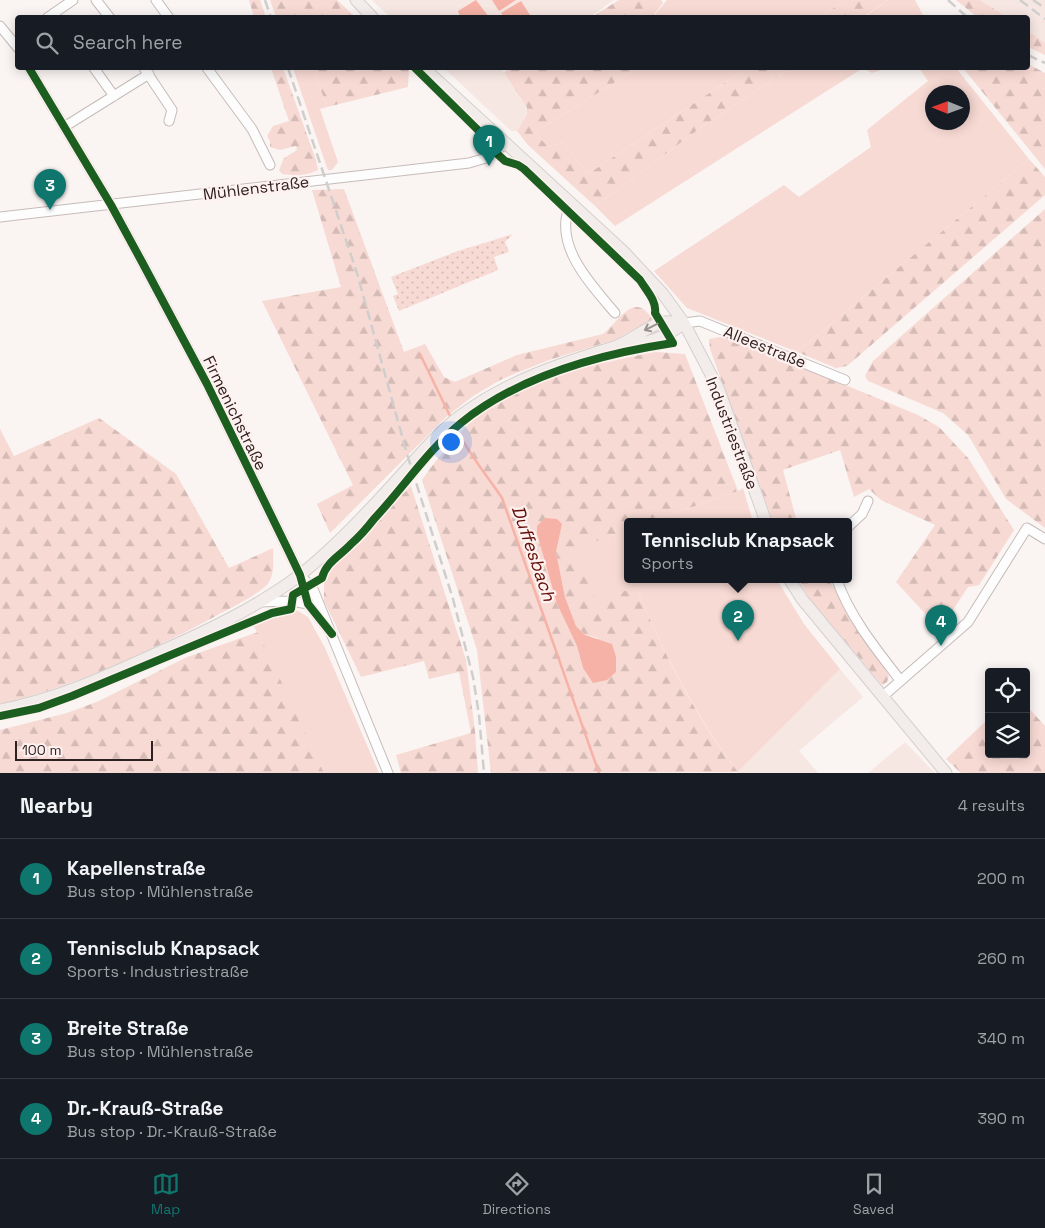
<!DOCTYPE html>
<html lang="en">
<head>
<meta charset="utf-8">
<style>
	:root { --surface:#171b24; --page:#242831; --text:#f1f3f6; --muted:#9ea1a6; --line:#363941; --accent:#0f766e }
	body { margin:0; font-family:"Space Grotesk",sans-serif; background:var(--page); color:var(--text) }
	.controls { position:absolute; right:15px; bottom:15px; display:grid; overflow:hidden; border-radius:5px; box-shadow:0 2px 12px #0003 }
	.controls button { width:45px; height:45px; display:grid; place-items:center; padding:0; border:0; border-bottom:1px solid var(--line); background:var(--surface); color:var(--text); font:25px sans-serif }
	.compass { position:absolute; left:925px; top:85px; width:45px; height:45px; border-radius:50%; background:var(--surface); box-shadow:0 2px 12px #0003; rotate:271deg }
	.scale { position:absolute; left:15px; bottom:12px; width:138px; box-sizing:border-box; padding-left:5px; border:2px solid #2e2220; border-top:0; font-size:14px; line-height:18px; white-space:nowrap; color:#2e2220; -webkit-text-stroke:4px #fef1ef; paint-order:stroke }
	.you { position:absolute; left:450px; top:441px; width:18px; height:18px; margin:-12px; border:4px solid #fff; border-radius:50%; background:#1a73e8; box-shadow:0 0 0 8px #1a73e833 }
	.badge { display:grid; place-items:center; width:32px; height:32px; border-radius:50%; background:var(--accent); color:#fff; font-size:16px; font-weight:700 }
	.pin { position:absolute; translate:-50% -41px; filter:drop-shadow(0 1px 2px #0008) }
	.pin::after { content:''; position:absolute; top:26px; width:18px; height:15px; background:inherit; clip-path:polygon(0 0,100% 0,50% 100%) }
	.popup { position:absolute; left:624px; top:518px; width:228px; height:65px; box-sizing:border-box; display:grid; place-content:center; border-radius:5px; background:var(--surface); filter:drop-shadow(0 1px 4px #0005); font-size:16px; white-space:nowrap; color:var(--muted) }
	.popup b { font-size:19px; color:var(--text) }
	.popup::after { content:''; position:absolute; left:50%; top:100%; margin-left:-10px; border:10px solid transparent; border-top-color:var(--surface) }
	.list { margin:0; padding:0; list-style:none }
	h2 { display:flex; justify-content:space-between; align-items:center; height:65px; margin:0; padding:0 20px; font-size:21px }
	h2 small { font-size:16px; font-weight:400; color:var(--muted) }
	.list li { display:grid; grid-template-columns:32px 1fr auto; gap:15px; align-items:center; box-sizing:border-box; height:80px; padding:0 20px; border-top:1px solid var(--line) }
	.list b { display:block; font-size:19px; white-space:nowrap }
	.list p { margin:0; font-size:16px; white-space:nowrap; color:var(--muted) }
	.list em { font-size:16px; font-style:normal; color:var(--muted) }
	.icon { flex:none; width:28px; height:28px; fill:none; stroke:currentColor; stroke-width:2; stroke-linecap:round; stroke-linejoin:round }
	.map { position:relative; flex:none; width:1045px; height:773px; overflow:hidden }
	.search { position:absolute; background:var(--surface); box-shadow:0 2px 12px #0003; left:15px; right:15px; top:15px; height:55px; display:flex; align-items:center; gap:12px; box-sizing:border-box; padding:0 18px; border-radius:5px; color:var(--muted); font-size:19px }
	.sheet { height:385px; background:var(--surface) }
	nav { display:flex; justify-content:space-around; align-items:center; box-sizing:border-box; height:70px; border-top:1px solid var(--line); background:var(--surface); font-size:14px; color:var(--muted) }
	nav a { display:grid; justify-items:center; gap:2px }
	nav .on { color:var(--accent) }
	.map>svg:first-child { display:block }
	.built { fill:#f7e7e3 }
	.green { fill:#f8dad4; fill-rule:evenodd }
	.forest { fill:url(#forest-firs); fill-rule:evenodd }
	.garden { fill:url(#garden-dots) }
	.water { fill:#f6b2a6 }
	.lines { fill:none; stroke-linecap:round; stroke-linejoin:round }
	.stream { stroke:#f6b2a6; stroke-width:2.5 }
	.minor-casing { stroke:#c5bcba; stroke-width:11 }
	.major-casing { stroke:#d4cfce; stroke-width:13 }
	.minor { stroke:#fefdfd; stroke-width:9 }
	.major { stroke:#f2ecea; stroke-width:11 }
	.rail { stroke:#d0cecd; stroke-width:2.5; stroke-dasharray:10 5; stroke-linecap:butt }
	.cycleway-casing { stroke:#fef1ef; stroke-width:11 }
	.cycleway { stroke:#1b5e20; stroke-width:8 }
	.oneway { stroke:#9a918f }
	.labels { text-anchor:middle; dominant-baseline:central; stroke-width:4.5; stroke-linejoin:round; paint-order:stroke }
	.street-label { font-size:16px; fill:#2e2220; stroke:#fef1ef }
	.water-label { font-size:18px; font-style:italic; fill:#630d06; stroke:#fef1ef }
</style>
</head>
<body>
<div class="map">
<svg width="1045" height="773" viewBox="0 0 1045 773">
	<defs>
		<pattern id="forest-firs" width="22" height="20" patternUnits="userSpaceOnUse" patternTransform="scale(1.25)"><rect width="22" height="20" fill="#f8dad4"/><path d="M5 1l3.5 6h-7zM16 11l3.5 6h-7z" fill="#d5bbb6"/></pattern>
		<pattern id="garden-dots" width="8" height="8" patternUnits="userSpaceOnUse" patternTransform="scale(1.25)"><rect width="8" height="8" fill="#f8dad4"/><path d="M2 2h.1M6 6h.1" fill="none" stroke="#d5bbb6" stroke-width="1.8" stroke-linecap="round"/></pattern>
	</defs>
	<rect width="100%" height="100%" fill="#faf4f2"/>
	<!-- built -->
	<path class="built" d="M372,0H614L588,18L390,17Z
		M980,0H1045V43L1028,31V18L1007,17Z
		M444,68H500L527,106V114L517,131H511Z
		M840,669L863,697L799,751L818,773H737Z
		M905,742L935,773H868Z"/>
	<!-- green -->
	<path class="green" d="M667,0H846L820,17L652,18Z
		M888,0H915L924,17L863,18Z
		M293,68H313L327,107L320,109L338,162L332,170H328L324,159Z
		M638,68H747L588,174L563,143L548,147L535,132Z
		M790,68H887L872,73L863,68L615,226L595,206L699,129Z
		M919,68H956L1029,159L797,352L687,308L654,271L784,185L799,197L871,147L867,130L928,81ZM932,92H962V122H932Z
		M743,488L753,522H649L738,491Z
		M628,530V580H777L804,624L840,669L738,772C695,715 664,653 636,587L596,602L574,549Z
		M285,610L298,611L308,617L325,648L379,773H324L252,622Z"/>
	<!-- forest -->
	<path class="forest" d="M249,0H260L266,17H254Z
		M270,0H337L355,17H276Z
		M619,0H661L663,3L652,17H592Z
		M846,0H888L863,17H820Z
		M956,0H980L1007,17H977Z
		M1028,31L1045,43V55L1028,47Z
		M1028,64L1045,73V169L963,68H1028Z
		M271,68H283L316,160L318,170C306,176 295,176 282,174L279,170L284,158L297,150L296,146L280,150L270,147V141L267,136L273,126L289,121Z
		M313,68H406L409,71L408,87L327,107Z
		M509,68H638L535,132L548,147L563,143L588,174L747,68H790L699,129L595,206L528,145L517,131L527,114V107L504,73Z
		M1029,159L1045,177V195L847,366L836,368L797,352Z
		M344,189L404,352L425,344L444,377L455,382L517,355L603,334C618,323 634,289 652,319L617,339L549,360L502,379L473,396L446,417L330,533L317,504L353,485L262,301L341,287L312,190Z
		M1045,209V528L1006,499L968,435L943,413L868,381L865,376L873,361Z
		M727,336L918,415L939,427L968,458L1014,530L979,585L968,587L953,610V621L942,632L896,582L935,525L881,500L869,489L854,497L840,450L783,470L797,522H773L710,349L709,339Z
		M655,352L685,354L738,491L649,522H628V530L575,549L596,601L636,587C664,653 694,715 738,772L491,773L477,650L422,480C437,459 459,430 480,415C531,377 595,364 655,352ZM562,524L556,552L565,597L576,626L585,635L598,638L583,668L577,646L557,604L537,534Z
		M99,418L176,474L229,568L273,548C273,559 275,572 269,582C264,591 235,606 225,611C153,650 80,685 0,704V429L14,456Z
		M411,486L466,660L475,731L478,773H401L396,755L471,733L459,672L429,679L424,661L361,677L324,601V580L329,567Z
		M799,580H829L889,676L887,682L882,685L809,598Z
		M258,632L324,773H0V730L67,713L99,701L187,657Z
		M1026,705L1045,726V773H961L946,759L989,718V754H1026Z"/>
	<!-- garden -->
	<path class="garden" d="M513,234L505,242L509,252L494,257L498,270L399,311L393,296L398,294L391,277L458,251Z"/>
	<!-- water -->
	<path class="water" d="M476,0L489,17H460L458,11Z
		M492,0H516L499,11Z
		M521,1L530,15L528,17H504L501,13Z
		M545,518L557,519L562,524L556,552L565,597L576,626L585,635L612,644L616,657V672L607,680L593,683L583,668L577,646L557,604L537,534V526Z"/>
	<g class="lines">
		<!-- stream -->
		<path class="stream" d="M420,354L451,418
			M455,426C467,452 486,474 502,498L599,773"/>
		<defs>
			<path id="minor" d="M96,0L110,18
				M156,0L169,18
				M47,18L73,0
				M0,26L18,48
				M29,68L111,205L142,262L207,384L289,552L300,575L308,604L332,634
				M94,68L114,96
				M144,68L172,110L169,121
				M207,68L252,129L270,165
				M64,127L149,74
				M571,203C551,244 591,284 615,313
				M0,217L469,163L486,158L507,143
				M684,323L700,321L845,380
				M848,527L862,514L868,501
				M302,577L313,589L388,773
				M837,580C850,617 876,649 900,680
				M258,602L291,601L308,604
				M882,697L968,622L1027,528L1045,539"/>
			<path id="major" d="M356,0L373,18
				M424,68L623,251L663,294L684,323L719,390L766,522
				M622,344C644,346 667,337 684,323
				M790,580L802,599L946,773
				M0,710C54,700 105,677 155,654C205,632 256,608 300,575C339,544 373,506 406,470C423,451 440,431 460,416C507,381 559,364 614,347C630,342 644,328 660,323C667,320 677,323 684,323"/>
		</defs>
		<!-- minor casing -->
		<use href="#minor" class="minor-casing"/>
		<!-- major casing -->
		<use href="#major" class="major-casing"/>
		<!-- minor -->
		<use href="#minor" class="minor"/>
		<!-- major -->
		<use href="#major" class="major"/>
		<!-- rail -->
		<path class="rail" d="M265,0L271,18
			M948,0L968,18
			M1020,0L1045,19
			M1033,0L1045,8
			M1028,55L1045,63
			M288,68L357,273L407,454L453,599L473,677L479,715L484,773"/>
		<defs>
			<path id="cycleway" d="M29,68L111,205L142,262L207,384L289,552L300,575L308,604L332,634
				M0,716L39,708L72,696L272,613L291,609L293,595L322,578C326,562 340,556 351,544C359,537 367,528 374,519C403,488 428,450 461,423C519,376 600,354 673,343L655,313C657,301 646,290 640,280L524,169L518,165L505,161L494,151L482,134L415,68"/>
		</defs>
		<!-- cycleway casing -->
		<use href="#cycleway" class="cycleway-casing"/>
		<!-- cycleway -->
		<use href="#cycleway" class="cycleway"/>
	</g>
	<!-- one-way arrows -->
	<defs><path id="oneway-shaft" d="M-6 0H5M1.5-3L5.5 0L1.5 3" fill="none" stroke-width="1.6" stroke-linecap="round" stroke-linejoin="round" transform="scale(1.25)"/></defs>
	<use class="oneway" href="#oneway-shaft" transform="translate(651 327) rotate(153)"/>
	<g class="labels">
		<!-- street labels -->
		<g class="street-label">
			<text transform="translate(256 188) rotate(-7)">Mühlenstraße</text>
			<text transform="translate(765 347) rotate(22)">Alleestraße</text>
			<text transform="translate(235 413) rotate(64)">Firmenichstraße</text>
			<text transform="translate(732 433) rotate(69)">Industriestraße</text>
		</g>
		<!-- water labels -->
		<g class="water-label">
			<text transform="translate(534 553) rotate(71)">Duffesbach</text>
		</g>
	</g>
</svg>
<div class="controls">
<button><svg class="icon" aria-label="locate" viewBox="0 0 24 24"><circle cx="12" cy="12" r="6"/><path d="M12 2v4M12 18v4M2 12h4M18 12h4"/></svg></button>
<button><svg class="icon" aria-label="layers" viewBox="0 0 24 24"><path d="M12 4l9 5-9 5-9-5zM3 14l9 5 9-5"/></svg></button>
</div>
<svg class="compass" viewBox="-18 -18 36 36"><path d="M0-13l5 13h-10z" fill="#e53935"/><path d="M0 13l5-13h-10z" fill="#9ea1a6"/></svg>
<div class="scale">100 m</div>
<div class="you"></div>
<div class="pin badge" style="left:489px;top:166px">1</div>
<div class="pin badge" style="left:738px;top:641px">2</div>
<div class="popup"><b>Tennisclub Knapsack</b>Sports</div>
<div class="pin badge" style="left:50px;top:210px">3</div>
<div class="pin badge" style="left:941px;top:646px">4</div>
<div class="search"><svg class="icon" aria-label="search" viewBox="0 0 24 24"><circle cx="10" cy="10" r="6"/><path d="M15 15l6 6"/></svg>Search here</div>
</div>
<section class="sheet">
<h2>Nearby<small>4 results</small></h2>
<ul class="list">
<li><span class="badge">1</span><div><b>Kapellenstraße</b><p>Bus stop · Mühlenstraße</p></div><em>200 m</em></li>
<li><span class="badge">2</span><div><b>Tennisclub Knapsack</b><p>Sports · Industriestraße</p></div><em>260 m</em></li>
<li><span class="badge">3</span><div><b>Breite Straße</b><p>Bus stop · Mühlenstraße</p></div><em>340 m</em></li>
<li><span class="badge">4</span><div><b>Dr.-Krauß-Straße</b><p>Bus stop · Dr.-Krauß-Straße</p></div><em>390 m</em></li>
</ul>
</section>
<nav>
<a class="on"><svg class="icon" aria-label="map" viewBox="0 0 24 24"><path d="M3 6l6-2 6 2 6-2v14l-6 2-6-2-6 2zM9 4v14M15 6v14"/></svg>Map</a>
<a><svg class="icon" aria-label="directions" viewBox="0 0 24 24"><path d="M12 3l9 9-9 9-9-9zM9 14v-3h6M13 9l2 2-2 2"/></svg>Directions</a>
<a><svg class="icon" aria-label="saved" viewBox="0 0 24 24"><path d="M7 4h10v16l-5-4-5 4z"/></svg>Saved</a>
</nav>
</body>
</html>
